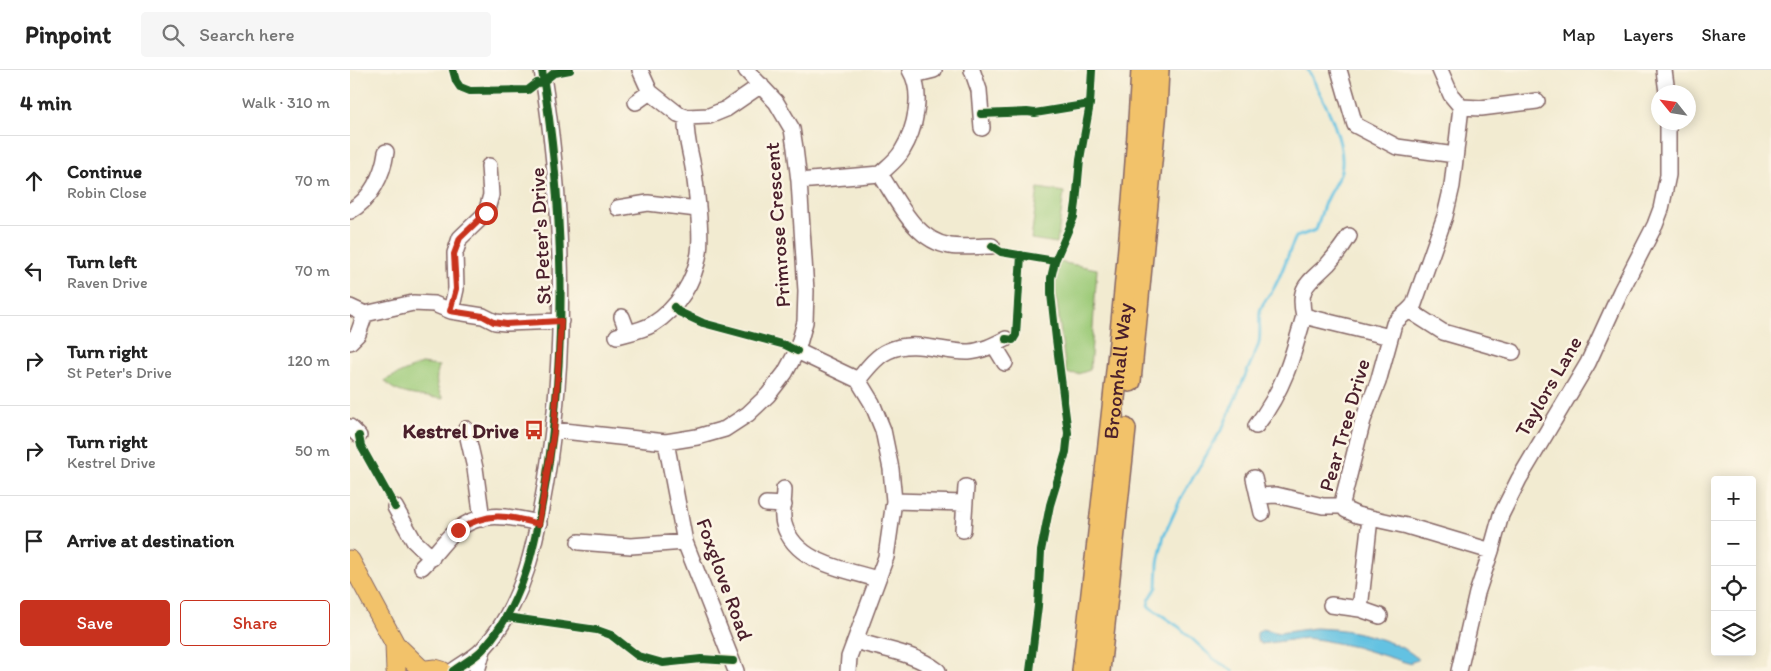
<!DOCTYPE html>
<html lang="en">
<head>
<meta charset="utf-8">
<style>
	:root { --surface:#fff; --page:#f6f6f6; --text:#222; --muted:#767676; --line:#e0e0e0; --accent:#c8321e }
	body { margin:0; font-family:Itim,sans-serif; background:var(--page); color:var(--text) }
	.controls { position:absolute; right:15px; bottom:15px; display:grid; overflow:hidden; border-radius:5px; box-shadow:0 2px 12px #0003 }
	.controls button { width:45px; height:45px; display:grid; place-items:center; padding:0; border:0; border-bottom:1px solid var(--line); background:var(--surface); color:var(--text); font:25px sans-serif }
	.compass { position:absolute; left:1301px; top:15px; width:45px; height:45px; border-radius:50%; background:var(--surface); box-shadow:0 2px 12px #0003; rotate:300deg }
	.stop { position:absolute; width:15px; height:15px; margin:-11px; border:4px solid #c8321e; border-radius:50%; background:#fff }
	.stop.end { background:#c8321e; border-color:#fff; box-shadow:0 1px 5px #0008 }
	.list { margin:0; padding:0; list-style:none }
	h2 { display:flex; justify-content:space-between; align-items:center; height:65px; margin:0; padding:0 20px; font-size:21px }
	h2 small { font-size:16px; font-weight:400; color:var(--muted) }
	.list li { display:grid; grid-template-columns:32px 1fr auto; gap:15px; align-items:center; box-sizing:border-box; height:90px; padding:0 20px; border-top:1px solid var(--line) }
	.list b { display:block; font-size:19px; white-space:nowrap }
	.list p { margin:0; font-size:16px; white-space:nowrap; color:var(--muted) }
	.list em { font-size:16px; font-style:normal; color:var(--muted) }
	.actions { display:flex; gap:10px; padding:15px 20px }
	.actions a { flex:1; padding:11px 0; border:1px solid var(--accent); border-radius:5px; text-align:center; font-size:18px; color:var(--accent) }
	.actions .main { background:var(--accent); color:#fff }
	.icon { flex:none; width:28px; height:28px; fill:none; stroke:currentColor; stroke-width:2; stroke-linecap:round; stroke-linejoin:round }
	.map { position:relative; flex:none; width:1421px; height:601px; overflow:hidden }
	header { display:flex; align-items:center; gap:30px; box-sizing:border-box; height:70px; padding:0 25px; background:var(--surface); border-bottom:1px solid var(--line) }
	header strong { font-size:24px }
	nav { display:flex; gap:28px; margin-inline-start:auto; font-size:18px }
	.search { width:350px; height:45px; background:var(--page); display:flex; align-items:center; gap:12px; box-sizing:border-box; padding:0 18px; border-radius:5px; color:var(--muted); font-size:19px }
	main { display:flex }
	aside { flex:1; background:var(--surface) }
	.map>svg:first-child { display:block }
	.green { fill:#9cca78; stroke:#737452 }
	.water { fill:#64c2e2; stroke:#577086 }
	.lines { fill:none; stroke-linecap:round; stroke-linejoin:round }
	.stream { stroke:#64c2e2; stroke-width:3 }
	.minor-casing { stroke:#856665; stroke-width:18 }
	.major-casing { stroke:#856665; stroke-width:21 }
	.highway-casing { stroke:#856665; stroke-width:24 }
	.minor { stroke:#fff; stroke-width:15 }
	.major { stroke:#f2c26a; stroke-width:19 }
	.highway { stroke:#f2c26a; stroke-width:21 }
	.cycleway-casing { stroke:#fcf5e5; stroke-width:11 }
	.cycleway { stroke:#1b5e20; stroke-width:8 }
	.route { stroke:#c8321e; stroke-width:6 }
	.labels { text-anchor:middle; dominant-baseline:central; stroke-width:5; stroke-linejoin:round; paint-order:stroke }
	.street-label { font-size:21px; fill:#4a1f2b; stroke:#fcf5e5 }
	.poi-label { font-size:21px; font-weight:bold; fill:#4a1f2b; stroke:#fcf5e5; text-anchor:end }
</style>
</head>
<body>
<header>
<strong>Pinpoint</strong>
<div class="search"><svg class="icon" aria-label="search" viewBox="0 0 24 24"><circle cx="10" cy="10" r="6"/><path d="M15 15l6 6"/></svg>Search here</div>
<nav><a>Map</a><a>Layers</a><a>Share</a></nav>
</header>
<main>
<aside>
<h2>4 min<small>Walk · 310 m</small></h2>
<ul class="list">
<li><svg class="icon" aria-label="ahead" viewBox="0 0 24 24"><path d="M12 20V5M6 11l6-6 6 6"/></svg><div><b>Continue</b><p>Robin Close</p></div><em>70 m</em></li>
<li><svg class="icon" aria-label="left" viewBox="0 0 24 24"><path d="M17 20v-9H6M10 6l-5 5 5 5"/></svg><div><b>Turn left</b><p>Raven Drive</p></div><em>70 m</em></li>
<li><svg class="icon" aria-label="right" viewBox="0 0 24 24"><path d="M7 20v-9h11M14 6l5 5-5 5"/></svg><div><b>Turn right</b><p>St Peter's Drive</p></div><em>120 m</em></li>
<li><svg class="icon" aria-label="right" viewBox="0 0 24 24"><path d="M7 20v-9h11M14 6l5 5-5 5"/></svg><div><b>Turn right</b><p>Kestrel Drive</p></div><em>50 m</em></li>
<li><svg class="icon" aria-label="arrive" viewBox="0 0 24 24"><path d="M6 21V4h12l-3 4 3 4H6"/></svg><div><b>Arrive at destination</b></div></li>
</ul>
<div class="actions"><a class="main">Save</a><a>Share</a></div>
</aside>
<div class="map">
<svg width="1421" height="601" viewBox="0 0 1421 601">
	<rect width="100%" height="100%" fill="#fcf5e5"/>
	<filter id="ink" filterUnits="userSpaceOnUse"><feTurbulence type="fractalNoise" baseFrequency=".02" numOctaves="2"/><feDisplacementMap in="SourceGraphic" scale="10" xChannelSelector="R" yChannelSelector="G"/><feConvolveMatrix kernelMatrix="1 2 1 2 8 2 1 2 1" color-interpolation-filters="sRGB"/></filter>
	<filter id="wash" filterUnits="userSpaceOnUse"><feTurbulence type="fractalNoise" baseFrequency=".0096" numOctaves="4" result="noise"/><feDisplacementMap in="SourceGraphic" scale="20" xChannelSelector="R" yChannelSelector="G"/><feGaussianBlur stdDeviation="1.12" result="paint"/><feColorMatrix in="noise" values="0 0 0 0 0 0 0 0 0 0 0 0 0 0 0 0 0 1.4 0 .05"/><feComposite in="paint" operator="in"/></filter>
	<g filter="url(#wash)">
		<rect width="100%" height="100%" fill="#f2ebd1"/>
		<!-- green -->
		<path class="green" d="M688,118L714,122L707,173L681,169Z
			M709,192L747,199L740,300L728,304L716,303L705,217L706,205Z
			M71,294L89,296C85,311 86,316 93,329C77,326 42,326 35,310Z"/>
		<!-- water -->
		<path class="water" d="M965,558C978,559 992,559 1004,562C1018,564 1062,578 1068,590L1058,593L1006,577L972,570L956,568L911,574L907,570V563L912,559L929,563Z"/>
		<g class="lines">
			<!-- stream -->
			<path class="stream" d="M883,601L864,589L829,557L798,536L799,530L807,517L808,493L814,465L832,426L873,357L908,276C912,265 908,253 910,241C912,233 918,227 922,221C933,204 937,184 946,167L966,160C969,152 971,143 974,135C978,123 987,113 991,101C998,72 971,25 958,0"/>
		</g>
	</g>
	<g filter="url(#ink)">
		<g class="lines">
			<defs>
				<path id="minor" d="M290,0L300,22L328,44L336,47L359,46L376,39L411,15
					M622,0L629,20L632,58
					M989,0L1005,55L1047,77L1105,85
					M1090,0L1101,25L1111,37
					M1314,0L1317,22
					M564,5L584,0
					M286,32L300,22
					M1111,37L1102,116L1095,146L1064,234C1059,242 1050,246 1044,254L1028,312L1013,350L992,433L996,440L1007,445L1057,456L1141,481
					M1111,37L1131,38L1187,31
					M530,104C548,131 565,171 600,176C613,178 629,176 642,176
					M449,111L530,104C537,97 547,90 552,81C565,60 574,23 560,0
					M268,138L298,133L347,139
					M0,141C21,130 33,104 36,82
					M0,237L15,244L63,233L84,234L101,241L133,246L145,252L156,253L211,251
					M101,241L106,219L105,183L110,168L136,143L141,125L139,96
					M1060,241L1093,262L1163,282
					M954,246C947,216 959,213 978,194C986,185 993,176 999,166
					M272,247L278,263
					M267,266C278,263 293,260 303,254C327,239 345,211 349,183C352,161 347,125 344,103C341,82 335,69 336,47
					M0,272L8,264L15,244
					M644,275L655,293
					M447,281L508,310L522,333L533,360L541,399L544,431L536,487L499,587L498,601
					M508,310C516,300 526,286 538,281C564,268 592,283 619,282C632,281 644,275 656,269
					M906,356C933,321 942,289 954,246L1040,267
					M0,357L9,366
					M116,359L125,398L132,449
					M204,360L316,372L347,367L375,359L398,344L418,325L435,303L447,281L455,252L456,221L449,111L445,78L442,59L426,32L396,0
					M316,372L335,472L386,601
					M904,408L912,443
					M434,419C434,430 431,444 434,454C445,493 494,499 527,509
					M909,426L926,425L973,436H993
					M544,431L614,433
					M416,434L434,435
					M45,437L64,471L82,488
					M613,460L616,417
					M229,472L281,476L335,472
					M72,497C83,487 91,475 101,465C128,439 157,446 189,453
					M981,535L1010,539L1030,546
					M1010,539L1020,448
					M505,571C533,579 565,583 588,601
					M103,601C112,594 125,588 133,579C175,533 186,470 196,411C218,274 214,137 192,0
					M127,601L133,580
					M1109,601L1127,523L1141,481L1151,445L1169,409L1238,293L1271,221L1305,155L1311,139L1318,105V52"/>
				<path id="major" d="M0,490L45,574L72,600
					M45,574L46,601
					M69,601L85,599L92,601"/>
				<g id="highway">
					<path d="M780,311L806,40L808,0"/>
					<path id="s1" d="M733,601C756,401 781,201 792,0"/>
					<path d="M749,601L775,359"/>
				</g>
			</defs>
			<!-- minor casing -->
			<use href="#minor" class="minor-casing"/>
			<!-- major casing -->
			<use href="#major" class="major-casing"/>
			<!-- highway casing -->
			<use href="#highway" class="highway-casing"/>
			<!-- minor -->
			<use href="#minor" class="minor"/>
			<!-- major -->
			<use href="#major" class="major"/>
			<!-- highway -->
			<use href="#highway" class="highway"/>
			<defs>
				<path id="cycleway" d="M103,0L106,11L110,17L120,21L178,20L187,13L193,12L204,3L220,0
					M631,44L677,42L685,43L740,34
					M642,176L651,182L705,191
					M324,237L329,242L353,253L435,275L447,281
					M656,269L663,270L666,265L671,185
					M9,366L11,376L45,437
					M156,547L247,560L261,565L288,586L313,593L351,589L383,591
					M103,601C112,594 125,588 133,579C175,533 186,470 196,411C218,274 214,137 192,0
					M680,601L688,536L691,481L700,435L716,382L718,363L706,269L701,224V208L705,191L724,147L726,133L730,89L740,34L742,0"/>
			</defs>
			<!-- cycleway casing -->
			<use href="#cycleway" class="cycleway-casing"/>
			<!-- cycleway -->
			<use href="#cycleway" class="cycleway"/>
		</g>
	</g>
	<g class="lines" filter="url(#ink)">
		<!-- route -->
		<path class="route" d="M108,460C139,441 155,445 189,454L204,360L211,251L156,254L144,252L133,246L100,241L106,219L104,184L110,168L136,143"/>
	</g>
	<!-- icons -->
	<defs>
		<symbol id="bus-bare" viewBox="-9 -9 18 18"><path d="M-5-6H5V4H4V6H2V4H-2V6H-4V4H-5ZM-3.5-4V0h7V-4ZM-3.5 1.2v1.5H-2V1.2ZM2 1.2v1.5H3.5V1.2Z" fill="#c8321e" stroke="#fcf5e5" stroke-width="2.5" paint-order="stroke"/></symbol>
	</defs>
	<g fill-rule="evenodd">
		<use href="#bus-bare" x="170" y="346" width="28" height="28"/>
	</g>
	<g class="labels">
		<!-- street labels -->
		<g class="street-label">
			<text transform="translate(427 155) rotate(-94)">Primrose Crescent</text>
			<text transform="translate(190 166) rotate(-93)">St Peter's Drive</text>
			<text stroke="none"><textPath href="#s1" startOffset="302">Broomhall Way</textPath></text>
			<text transform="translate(1198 316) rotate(-60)">Taylors Lane</text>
			<text transform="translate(994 355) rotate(-74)">Pear Tree Drive</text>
			<text transform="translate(375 509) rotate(70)">Foxglove Road</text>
		</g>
		<!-- poi labels -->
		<g class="poi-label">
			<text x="169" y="360">Kestrel Drive</text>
		</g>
	</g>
</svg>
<div class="controls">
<button>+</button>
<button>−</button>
<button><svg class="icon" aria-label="locate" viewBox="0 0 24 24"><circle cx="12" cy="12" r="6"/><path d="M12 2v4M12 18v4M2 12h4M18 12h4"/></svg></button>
<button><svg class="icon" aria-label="layers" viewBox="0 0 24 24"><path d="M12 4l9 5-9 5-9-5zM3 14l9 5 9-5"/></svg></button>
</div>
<svg class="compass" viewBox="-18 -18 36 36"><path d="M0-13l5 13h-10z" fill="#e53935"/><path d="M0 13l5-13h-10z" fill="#767676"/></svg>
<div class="stop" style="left:136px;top:143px"></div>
<div class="stop end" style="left:108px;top:460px"></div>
</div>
</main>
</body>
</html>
